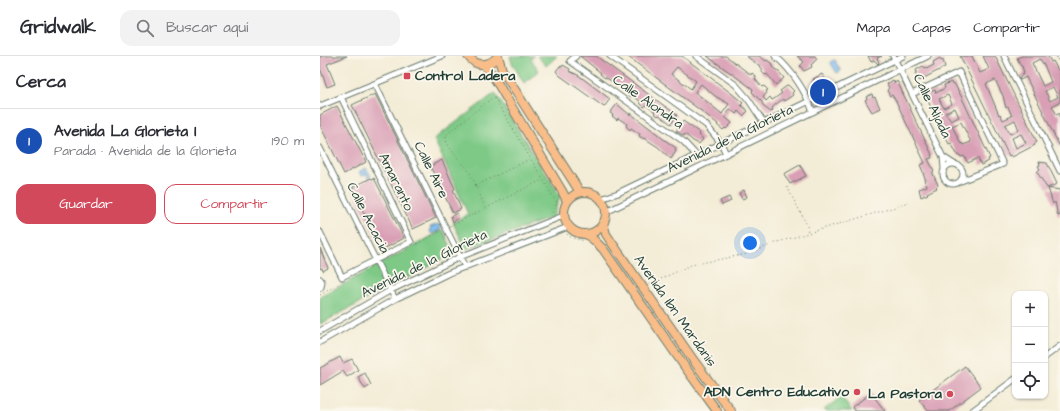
<!DOCTYPE html>
<html lang="es">
<head>
<meta charset="utf-8">
<style>
	:root { --surface:#fff; --page:#f2f2f3; --text:#2b2b33; --muted:#7c7c81; --line:#e1e1e2; --accent:#d1495b }
	body { margin:0; font-family:"Architects Daughter",sans-serif; background:var(--page); color:var(--text) }
	.controls { position:absolute; right:12px; bottom:12px; display:grid; overflow:hidden; border-radius:8px; box-shadow:0 1px 3px #0004 }
	.controls button { width:36px; height:36px; display:grid; place-items:center; padding:0; border:0; border-bottom:1px solid var(--line); background:var(--surface); color:var(--text); font:20px sans-serif }
	.you { position:absolute; left:430px; top:187px; width:14px; height:14px; margin:-10px; border:3px solid #fff; border-radius:50%; background:#1a73e8; box-shadow:0 0 0 6px #1a73e833 }
	.badge { display:grid; place-items:center; width:26px; height:26px; border-radius:50%; background:var(--accent); color:#fff; font-size:13px; font-weight:700 }
	.pin { position:absolute; translate:-50% -50%; border:2px solid #fff; box-shadow:0 1px 4px #0006 }
	.list { margin:0; padding:0; list-style:none }
	h2 { display:flex; justify-content:space-between; align-items:center; height:52px; margin:0; padding:0 16px; font-size:17px }
	h2 small { font-size:13px; font-weight:400; color:var(--muted) }
	.list li { display:grid; grid-template-columns:26px 1fr auto; gap:12px; align-items:center; box-sizing:border-box; height:64px; padding:0 16px; border-top:1px solid var(--line) }
	.list b { display:block; font-size:15px; white-space:nowrap }
	.list p { margin:0; font-size:13px; white-space:nowrap; color:var(--muted) }
	.list em { font-size:13px; font-style:normal; color:var(--muted) }
	.actions { display:flex; gap:8px; padding:12px 16px }
	.actions a { flex:1; padding:9px 0; border:1px solid var(--accent); border-radius:12px; text-align:center; font-size:14px; color:var(--accent) }
	.actions .main { background:var(--accent); color:#fff }
	.icon { flex:none; width:22px; height:22px; fill:none; stroke:currentColor; stroke-width:2; stroke-linecap:round; stroke-linejoin:round }
	.map { position:relative; flex:none; width:740px; height:355px; overflow:hidden }
	header { display:flex; align-items:center; gap:24px; box-sizing:border-box; height:56px; padding:0 20px; background:var(--surface); border-bottom:1px solid var(--line) }
	header strong { font-size:19px }
	nav { display:flex; gap:22px; margin-inline-start:auto; font-size:14px }
	.search { width:280px; height:36px; background:var(--page); display:flex; align-items:center; gap:10px; box-sizing:border-box; padding:0 14px; border-radius:12px; color:var(--muted); font-size:15px }
	main { display:flex }
	aside { flex:1; background:var(--surface) }
	.map>svg:first-child { display:block }
	.green { fill:#7ec986; stroke:#4e835d }
	.water { fill:#81bdf3; stroke:#507d94 }
	.building { fill:#d99fb5; fill-rule:evenodd }
	.lines { fill:none; stroke-linecap:round; stroke-linejoin:round }
	.minor-casing { stroke:#697a6d; stroke-width:7 }
	.primary-casing { stroke:#697a6d; stroke-width:10 }
	.path { stroke:#697a6d; stroke-width:1; stroke-dasharray:1 3; stroke-linecap:butt }
	.minor { stroke:#fff; stroke-width:5 }
	.primary { stroke:#f8bd89; stroke-width:8 }
	.poi-dot { fill:#d1495b; stroke:#fbf7ec; stroke-width:1.5 }
	.labels { text-anchor:middle; dominant-baseline:central; stroke-width:3.5; stroke-linejoin:round; paint-order:stroke }
	.poi-label { font-size:14px; font-weight:bold; fill:#1f3d34; stroke:#fbf7ec; text-anchor:end }
	.street-label { font-size:14px; fill:#1f3d34; stroke:#fbf7ec }
</style>
</head>
<body>
<header>
<strong>Gridwalk</strong>
<div class="search"><svg class="icon" aria-label="search" viewBox="0 0 24 24"><circle cx="10" cy="10" r="6"/><path d="M15 15l6 6"/></svg>Buscar aquí</div>
<nav><a>Mapa</a><a>Capas</a><a>Compartir</a></nav>
</header>
<main>
<aside>
<h2>Cerca<small></small></h2>
<ul class="list">
<li><span class="badge" style="background:#1a4fb4">1</span><div><b>Avenida La Glorieta I</b><p>Parada · Avenida de la Glorieta</p></div><em>190 m</em></li>
</ul>
<div class="actions"><a class="main">Guardar</a><a>Compartir</a></div>
</aside>
<div class="map">
<svg width="740" height="355" viewBox="0 0 740 355">
	<rect width="100%" height="100%" fill="#fbf7ec"/>
	<filter id="ink" filterUnits="userSpaceOnUse"><feTurbulence type="fractalNoise" baseFrequency=".025" numOctaves="2"/><feDisplacementMap in="SourceGraphic" scale="8" xChannelSelector="R" yChannelSelector="G"/><feConvolveMatrix kernelMatrix="1 2 1 2 8 2 1 2 1" color-interpolation-filters="sRGB"/></filter>
	<filter id="wash" filterUnits="userSpaceOnUse"><feTurbulence type="fractalNoise" baseFrequency=".012" numOctaves="4" result="noise"/><feDisplacementMap in="SourceGraphic" scale="16" xChannelSelector="R" yChannelSelector="G"/><feGaussianBlur stdDeviation="0.9" result="paint"/><feColorMatrix in="noise" values="0 0 0 0 0 0 0 0 0 0 0 0 0 0 0 0 0 1.4 0 .05"/><feComposite in="paint" operator="in"/></filter>
	<g filter="url(#wash)">
		<rect width="100%" height="100%" fill="#f3ecd6"/>
		<!-- green -->
		<path class="green" d="M190,0H214L211,3L219,15L204,27L192,7Z
			M217,0H237L226,10Z
			M175,37L240,140L233,161L146,193L133,167L148,158L114,83Z
			M123,174L134,197L0,268V241Z
			M521,341L532,355H504V354Z"/>
		<!-- water -->
		<path class="water" d="M514,4L516,5V7L521,15L517,17L510,6Z
			M46,112L51,120L48,122L47,118L42,120L39,116Z
			M119,168L121,173L112,178L109,174L111,173L110,171Z"/>
		<g id="blocks">
			<!-- building -->
			<path class="building" d="M0,0H27L7,8L15,28L7,31L0,12Z
				M260,0H276L357,59L351,68L339,59L338,60L334,57L335,56L326,49L324,51L320,47L321,46L312,39L311,41L307,38L308,36L301,31L285,21V22L280,18L281,17Z
				M307,0H362L411,37L423,47L421,49L428,55L423,60L418,55L416,58L410,53L405,61L412,67L406,73L405,72L403,74L397,69L398,68L384,57ZM357,11L376,25L371,33L351,18ZM381,28L395,40L409,48L402,58L375,36Z
				M387,0H406L431,19L432,17L436,20L435,23L442,31L444,30L448,34L446,35L447,37L443,41L446,45L450,41L452,44L454,43L462,37L460,35L468,29L474,35L472,37L473,39L464,45L463,43L455,49L452,52L453,54L451,56L444,51L442,46L432,36L433,33Z
				M426,0H439L446,5L447,4L453,9L452,11L459,16L464,22L456,29L447,18L445,19L441,15L443,14L440,10Z
				M477,0H495L497,3L491,9L492,11L484,15L480,10L484,6Z
				M548,0H562L557,2L559,7L558,8L554,4L551,6Z
				M640,0H652L660,17L669,13L663,0H675L717,86L714,88L715,89L692,101L691,99L689,100ZM675,24L683,40L686,52L688,51L692,60L683,64L680,58L679,59L666,28ZM695,64L699,74L690,78L685,69ZM701,78L706,87L696,92L692,82Z
				M702,0H728L731,6L733,5L740,18V46L732,50L737,59L740,57V91L706,21L700,24L699,23L704,17L702,10H701L697,2ZM720,3L725,11L731,26L723,30L712,7ZM733,31L738,41L730,45L725,35Z
				M620,2L621,5L623,4L625,11L604,22V23L600,25L599,23L598,24L595,17L597,16L596,14L603,10L606,13L614,9L613,6Z
				M243,9L250,13L249,15L258,19L290,43L284,51L239,19L236,15L240,10L242,11Z
				M502,18L505,23L495,31L492,26L495,24L493,23Z
				M573,24L575,27L577,25L579,29L612,99L611,100L612,102L608,103L614,115H613V118L618,129L616,131L617,132L607,137L608,138L601,141L599,133L607,130L604,124H606L603,118H604L600,109L605,107L576,45L572,39L570,40L567,34L569,32L567,28Z
				M631,26L632,28L634,27L641,40L670,102L668,103L669,105L661,109L658,102L648,107L644,100L641,101L640,99L638,100L631,87L629,88L606,41L608,40L607,37L615,34L616,37L625,32L624,29ZM628,39L632,48L624,52L619,43ZM635,52L639,61L631,65L625,57ZM641,66L651,86L643,89L642,87L641,88L632,70Z
				M55,38L116,162L93,173L32,49Z
				M552,38L553,42L555,41L560,52L552,56L545,44L547,43L546,41Z
				M297,48L310,59V57L340,80L342,82L356,92L355,94L356,95L351,103L338,91L324,82V83L319,80L320,78L311,72L310,74L306,70L307,68L298,62L297,64L292,60L293,59L290,57Z
				M17,50L46,106L24,118L0,69V59Z
				M363,65L380,77L379,79L383,83L379,88L373,85L365,78L364,80L356,75Z
				M122,104L135,133L133,134L141,153L133,157L110,110Z
				M719,106L727,107L737,128L727,132L717,116L720,113L718,110L720,109Z
				M480,109L486,120L470,128L464,118Z
				M51,122L52,123L54,122L84,182L62,194L32,133H33V131Z
				M728,132L740,134V159L738,160L735,146L733,148Z
				M424,134L427,141L422,143L419,137Z
				M409,141L411,145L402,149L400,145Z
				M137,157L139,162L133,166L131,160Z
				M0,192L8,212L3,215L2,212L0,213Z
				M20,301L23,307L32,303L38,314L27,321L23,315L0,329V312Z
				M645,310L661,331L629,355H608L599,344Z
				M45,317L51,329L45,333L38,321Z
				M551,337L565,355H535L532,351Z"/>
		</g>
	</g>
	<g filter="url(#ink)">
		<use href="#blocks" fill-opacity="0" stroke="#697a6d" stroke-width="1"/>
		<g class="lines">
			<defs>
				<path id="minor" d="M256,0L250,5L363,85L376,99
					M290,0L386,69L401,87L406,98
					M376,0L416,29L428,43L444,67
					M455,0C472,14 486,36 493,56
					M573,0L623,101
					M684,0L740,115
					M740,0V1
					M55,28L145,211
					M592,38L639,16L683,108L641,125
					M0,50L122,0
					M0,92L75,243
					M623 118a10 10 0 1 1 20 0a10 10 0 1 1-20 0Z
					M624,113L623,101L634,108
					M281,143L298,137L583,0
					M286,156L608,0
					M0,176L22,221L91,186L21,41
					M0,223L2,226L1,231L0,232
					M0,275L71,234L140,201L243,160
					M0,286L75,243L129,217L248,171
					M725,301L740,290
					M652,355L695,323"/>
				<path id="primary" d="M148,0C157,12 170,10 178,0
					M178,0L182,14L260,136
					M164,9L172,18L242,135L247,145
					M244 157a21 21 0 1 1 42 0a21 21 0 1 1-42 0Z
					M283,167L286,178L292,187L374,305L411,355
					M266,178L274,184L283,193L365,311L397,355"/>
			</defs>
			<!-- minor casing -->
			<use href="#minor" class="minor-casing"/>
			<!-- primary casing -->
			<use href="#primary" class="primary-casing"/>
			<!-- path -->
			<path class="path" d="M176,39L174,41L237,147L231,158
				M155,130L210,103
				M467,131L486,167L488,173L487,177
				M165,151C160,140 153,119 145,110C138,101 125,91 126,79L173,41
				M130,170L222,124
				M247,178L252,182L264,185
				M97,188L120,175
				M330,228L371,209L427,198L458,186L589,147
				M0,239L21,227"/>
			<!-- minor -->
			<use href="#minor" class="minor"/>
			<!-- primary -->
			<use href="#primary" class="primary"/>
		</g>
	</g>
	<!-- markers -->
	<g class="poi-dot">
		<rect x="83" y="16" width="8" height="8" rx="2"/>
		<circle cx="537" cy="336" r="4"/>
		<circle cx="630" cy="338" r="4"/>
	</g>
	<g class="labels">
		<!-- poi labels -->
		<g class="poi-label">
			<text x="95" y="20" text-anchor="start">Control Ladera</text>
			<text x="529" y="336">ADN Centro Educativo</text>
			<text x="622" y="338">La Pastora</text>
		</g>
		<!-- street labels -->
		<g class="street-label">
			<text transform="translate(328 46) rotate(35)">Calle Alondra</text>
			<text transform="translate(612 50) rotate(64)">Calle Aljada</text>
			<text transform="translate(410 83) rotate(-26)">Avenida de la Glorieta</text>
			<text transform="translate(111 114) rotate(64)">Calle Aire</text>
			<text transform="translate(76 126) rotate(64)">Amaranto</text>
			<text transform="translate(48 162) rotate(63)">Calle Acacia</text>
			<text transform="translate(104 208) rotate(-26)">Avenida de la Glorieta</text>
			<text transform="translate(355 255) rotate(55)">Avenida Ibn Mardanis</text>
		</g>
	</g>
</svg>
<div class="controls">
<button>+</button>
<button>−</button>
<button><svg class="icon" aria-label="locate" viewBox="0 0 24 24"><circle cx="12" cy="12" r="6"/><path d="M12 2v4M12 18v4M2 12h4M18 12h4"/></svg></button>
</div>
<div class="you"></div>
<div class="pin badge" style="left:503px;top:36px;background:#1a4fb4">1</div>
</div>
</main>
</body>
</html>
